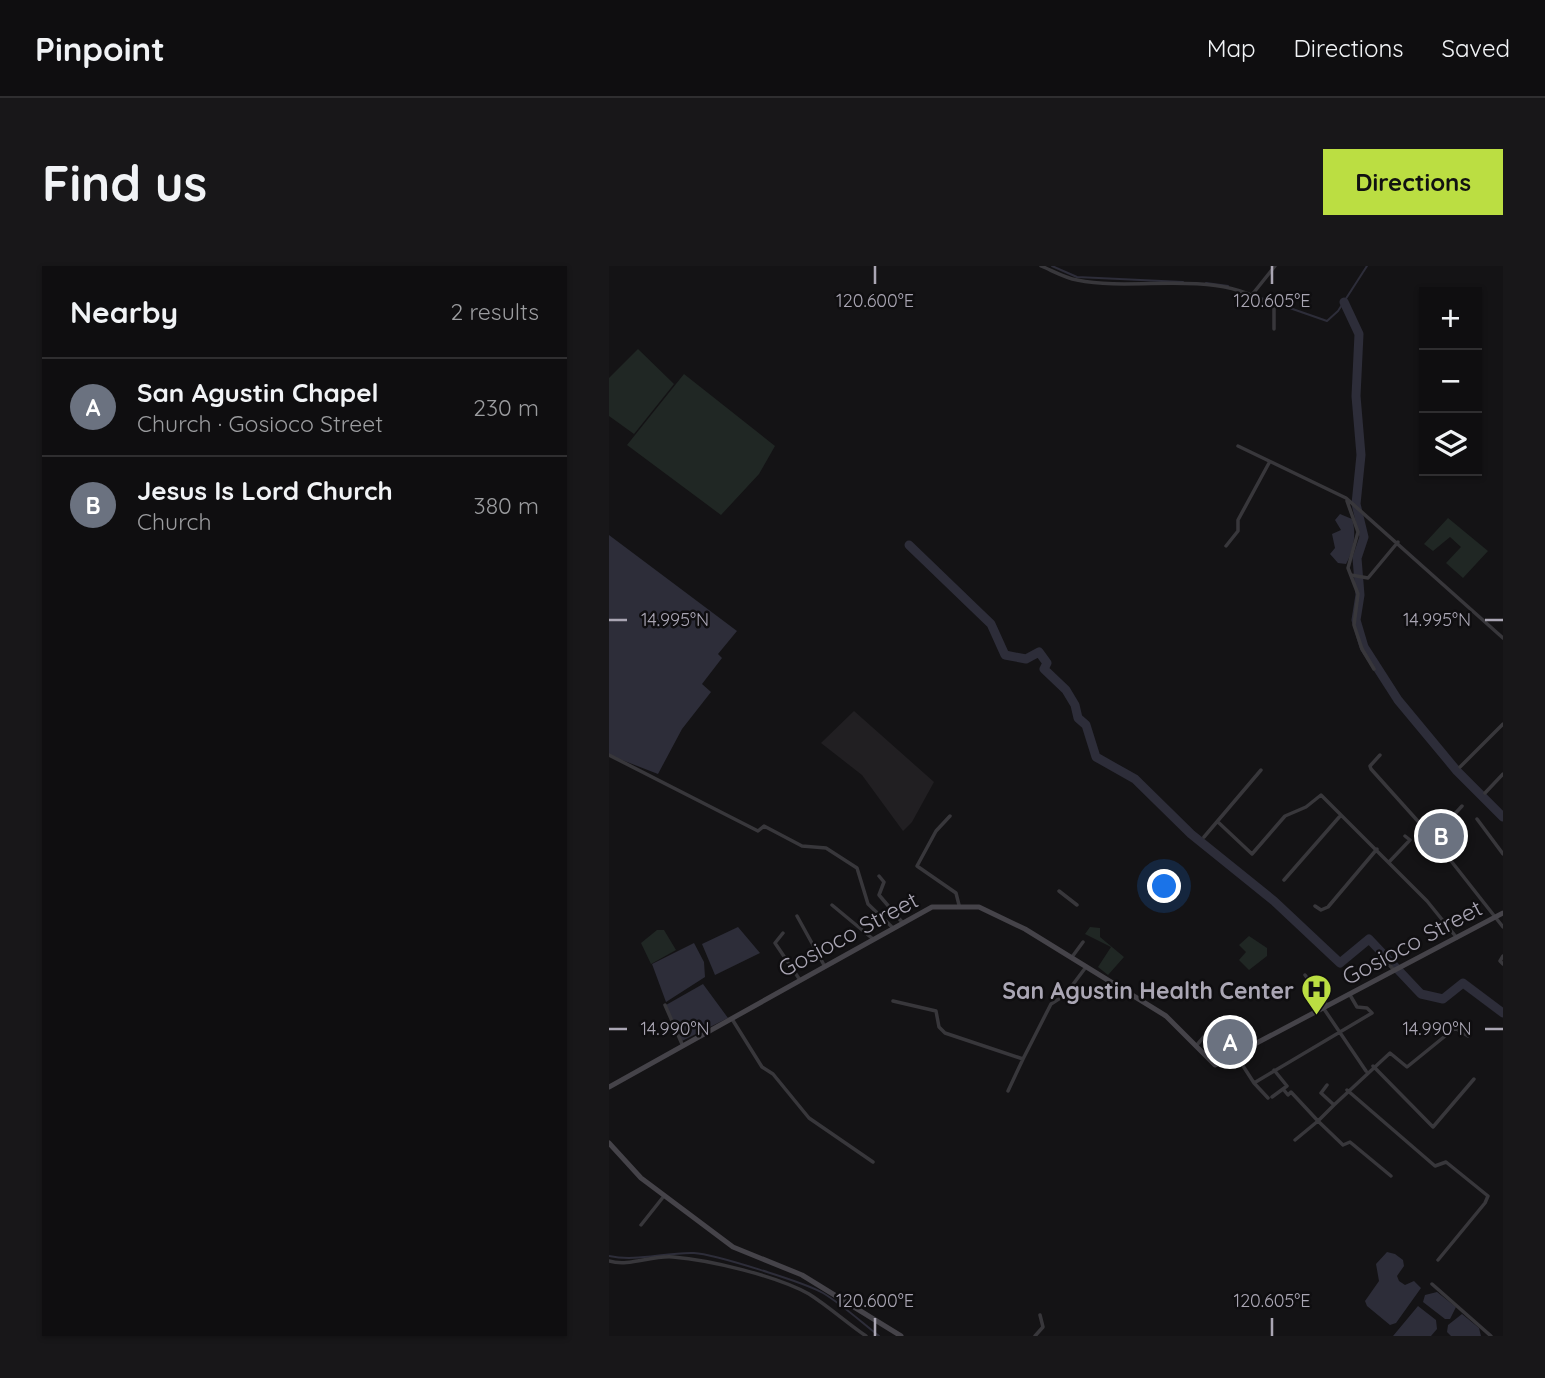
<!DOCTYPE html>
<html lang="en">
<head>
<meta charset="utf-8">
<style>
	:root { --surface:#0f0e10; --page:#181719; --text:#f1f3f6; --muted:#9b9c9f; --line:#2f2e30; --accent:#bbde42 }
	body { margin:0; font-family:Quicksand,sans-serif; background:var(--page); color:var(--text) }
	.controls { position:absolute; right:21px; top:21px; display:grid; overflow:hidden; border-radius:0px; box-shadow:0 2px 5px #0004 }
	.controls button { width:63px; height:63px; display:grid; place-items:center; padding:0; border:0; border-bottom:2px solid var(--line); background:var(--surface); color:var(--text); font:35px sans-serif }
	.you { position:absolute; left:556px; top:621px; width:24px; height:24px; margin:-18px; border:5px solid #fff; border-radius:50%; background:#1a73e8; box-shadow:0 0 0 10px #1a73e833 }
	.badge { display:grid; place-items:center; width:46px; height:46px; border-radius:50%; background:var(--accent); color:#fff; font-size:23px; font-weight:700 }
	.pin { position:absolute; translate:-50% -50%; border:4px solid #fff; box-shadow:0 2px 7px #0006 }
	.list { margin:0; padding:0; list-style:none }
	h2 { display:flex; justify-content:space-between; align-items:center; height:91px; margin:0; padding:0 28px; font-size:30px }
	h2 small { font-size:23px; font-weight:400; color:var(--muted) }
	.list li { display:grid; grid-template-columns:46px 1fr auto; gap:21px; align-items:center; box-sizing:border-box; height:98px; padding:0 28px; border-top:2px solid var(--line) }
	.list b { display:block; font-size:26px; white-space:nowrap }
	.list p { margin:0; font-size:23px; white-space:nowrap; color:var(--muted) }
	.list em { font-size:23px; font-style:normal; color:var(--muted) }
	.icon { flex:none; width:38px; height:38px; fill:none; stroke:currentColor; stroke-width:2; stroke-linecap:round; stroke-linejoin:round }
	.map { position:relative; flex:none; width:894px; height:1070px; overflow:hidden; border-radius:0px }
	header { display:flex; align-items:center; gap:42px; box-sizing:border-box; height:98px; padding:0 35px; background:var(--surface); border-bottom:2px solid var(--line) }
	header strong { font-size:33px }
	nav { display:flex; gap:38px; margin-inline-start:auto; font-size:24px }
	.intro { display:flex; align-items:center; justify-content:space-between; box-sizing:border-box; height:168px; padding:0 42px }
	h1 { margin:0; font-size:49px }
	.button { padding:18px 32px; border-radius:0px; background:var(--accent); color:#111; font-size:24px; font-weight:700 }
	main { display:flex; gap:42px; padding:0 42px }
	aside { flex:1; background:var(--surface); border-radius:0px; box-shadow:0 2px 5px #0004 }
	.map>svg:first-child { display:block }
	.built { fill:#211f22 }
	.green { fill:#202724 }
	.water { fill:#2d2d39 }
	.lines { fill:none; stroke-linecap:round; stroke-linejoin:round }
	.stream { stroke:#2d2d39; stroke-width:2 }
	.river { stroke:#2d2d39; stroke-width:9 }
	.street { stroke:#38373b; stroke-width:3.5 }
	.secondary { stroke:#454349; stroke-width:5 }
	.ticks { fill:none; stroke:#aaa6b4; stroke-width:2.5 }
	.labels { text-anchor:middle; dominant-baseline:central; stroke-width:5; stroke-linejoin:round; paint-order:stroke }
	.street-label { font-size:23px; fill:#aaa6b4; stroke:#0f0e10 }
	.poi-label { font-size:23px; font-weight:bold; fill:#aaa6b4; stroke:#0f0e10; text-anchor:end }
	.ticks-label { font-size:18px; text-anchor:middle; fill:#aaa6b4; stroke:#0f0e10; stroke-width:5; stroke-linejoin:round; paint-order:stroke }
</style>
</head>
<body>
<header>
<strong>Pinpoint</strong>
<nav><a>Map</a><a>Directions</a><a>Saved</a></nav>
</header>
<div class="intro"><h1>Find us</h1><a class="button">Directions</a></div>
<main>
<aside>
<h2>Nearby<small>2 results</small></h2>
<ul class="list">
<li><span class="badge" style="background:#6b7280">A</span><div><b>San Agustin Chapel</b><p>Church · Gosioco Street</p></div><em>230 m</em></li>
<li><span class="badge" style="background:#6b7280">B</span><div><b>Jesus Is Lord Church</b><p>Church</p></div><em>380 m</em></li>
</ul>
</aside>
<div class="map">
<svg width="894" height="1070" viewBox="0 0 894 1070">
	<rect width="100%" height="100%" fill="#141315"/>
	<!-- built -->
	<path class="built" d="M245,445L325,516L303,556L294,565L253,509L212,477Z"/>
	<!-- green -->
	<path class="green" d="M29,83L65,118L25,168L0,150V112Z
		M75,108L166,180L150,208L112,249L18,179Z
		M839,252L879,285L854,312L837,297L852,281L841,271L824,285L815,278Z
		M481,661L491,662V671L515,691L499,709L489,701L502,681L476,668Z
		M48,664H55L67,684L42,698L32,677Z
		M640,670L658,682V690L640,704L630,694L637,686L630,679Z"/>
	<!-- water -->
	<path class="water" d="M731,248L743,253C748,268 744,286 737,298L729,297L721,288L726,282L723,268L732,264L726,254Z
		M0,269L128,365L109,388L113,392L93,418L102,426L73,463L49,508L0,489Z
		M129,661L151,687L106,709L93,678Z
		M85,677L95,696L96,711L57,736L43,698Z
		M94,718L119,752L73,775L57,739Z
		M778,986L786,988L794,994L795,1000L788,1010L790,1015L796,1019L805,1015L812,1022L787,1057L781,1059L758,1040L756,1035L770,1015L767,998Z
		M828,1026L847,1041L841,1053H836L814,1036L816,1029Z
		M809,1040L827,1054L828,1063L822,1070H784Z
		M853,1048L870,1062L872,1070H842L838,1066L839,1059Z"/>
	<g class="lines">
		<!-- stream -->
		<path class="stream" d="M443,0L468,11L574,16
			M597,17L619,20
			M649,31L718,55L729,45L758,0
			M0,990C28,996 56,986 85,987C105,988 197,1017 214,1027C234,1039 252,1056 270,1070"/>
		<!-- river -->
		<path class="river" d="M735,36L750,68L747,130L752,189L747,238L755,271L748,292L751,329L747,354L755,381L789,434L848,505L894,551
			M300,279L382,358L396,389L417,393L430,386L438,397L435,403L457,424L466,439L469,452L477,459L487,491L526,513L582,568L665,635L731,697L760,673L812,728L834,733L854,717L894,747"/>
		<!-- street -->
		<path class="street" d="M432,0C444,5 456,12 468,14C531,27 609,0 665,42V63
			M642,30L666,0
			M629,180L737,232L894,372
			M738,235L749,266L739,302L749,328L745,359L753,383L765,403
			M617,280L629,265V254L660,197
			M742,309L759,312L789,276
			M0,489L149,565L155,560L193,580L217,582L248,602L259,638L283,661
			M771,489L761,500L762,503L824,572L894,661
			M851,501L894,458
			M876,527L894,508
			M341,550L327,565L308,600L347,627L350,639
			M868,553L894,588
			M609,556L643,588L676,550L697,541L712,529L818,635L848,672
			M838,558L847,572
			M595,571L652,504
			M824,572L853,540
			M781,595L801,574L796,570
			M270,610L275,616L270,629L293,656
			M675,614L732,549
			M450,625L468,639
			M223,639L264,673
			M706,640L712,644L719,641L768,583
			M188,650L215,699
			M174,667L166,677L191,714
			M772,690L785,704
			M894,690L891,695L894,698
			M463,691L474,676
			M696,709L718,739
			M284,735L327,745L330,761L336,767L414,793L399,825
			M56,739L73,778
			M715,743L757,805
			M123,753L153,801L164,808L200,852L264,896
			M587,780L605,759
			M635,784L623,767L636,759
			M627,789L645,817L763,747L758,742L748,741L741,729
			M414,793L442,738L456,729L477,701
			M764,800L824,861L865,813
			M645,817L659,832
			M718,819L712,827L725,839L709,855L734,879L741,876L782,910
			M674,823L679,829L682,826L709,855L686,874
			M738,824L826,900L837,896L879,930L876,937L829,994
			M663,831L678,820L665,804
			M725,839L781,787L798,801L846,762L859,770
			M32,959L55,930
			M0,995C20,1001 43,989 64,991C101,994 168,1010 200,1028C219,1040 238,1057 257,1070
			M823,1018L882,1070
			M426,1070L434,1061L431,1049"/>
		<!-- secondary -->
		<path class="secondary" d="M0,821L323,641H370L416,663L557,750L606,799L894,647
			M0,877L32,912L124,981L193,1009L292,1070"/>
	</g>
	<!-- ticks -->
	<path class="ticks" d="M266,0V18M663,0V18M0,354H18M876,354H894M0,763H18M876,763H894M266,1052V1070M663,1052V1070"/>
	<!-- icons -->
	<defs>
		<symbol id="hospital-pin" viewBox="-11 -11 22 30"><path d="M0 17L-7.5 6A9.5 9.5 0 1 1 7.5 6Z" fill="#bbde42" stroke="#0f0e10"/><path d="M-5-5h3v3.5h4V-5h3V5h-3V1.5h-4V5h-3Z" fill="#111"/></symbol>
	</defs>
	<g fill-rule="evenodd">
		<use href="#hospital-pin" x="690" y="706" width="35" height="47"/>
	</g>
	<g class="labels">
		<!-- street labels -->
		<g class="street-label">
			<text transform="translate(239 668) rotate(-28)">Gosioco Street</text>
			<text transform="translate(803 676) rotate(-28)">Gosioco Street</text>
		</g>
		<!-- poi labels -->
		<g class="poi-label">
			<text x="685" y="724">San Agustin Health Center</text>
		</g>
	</g>
	<g class="ticks-label">
		<text x="266" y="41">120.600°E</text>
		<text x="663" y="41">120.605°E</text>
		<text x="66" y="360">14.995°N</text>
		<text x="828" y="360">14.995°N</text>
		<text x="66" y="769">14.990°N</text>
		<text x="828" y="769">14.990°N</text>
		<text x="266" y="1041">120.600°E</text>
		<text x="663" y="1041">120.605°E</text>
	</g>
</svg>
<div class="controls">
<button>+</button>
<button>−</button>
<button><svg class="icon" aria-label="layers" viewBox="0 0 24 24"><path d="M12 4l9 5-9 5-9-5zM3 14l9 5 9-5"/></svg></button>
</div>
<div class="you"></div>
<div class="pin badge" style="left:621px;top:776px;background:#6b7280">A</div>
<div class="pin badge" style="left:832px;top:570px;background:#6b7280">B</div>
</div>
</main>
</body>
</html>
